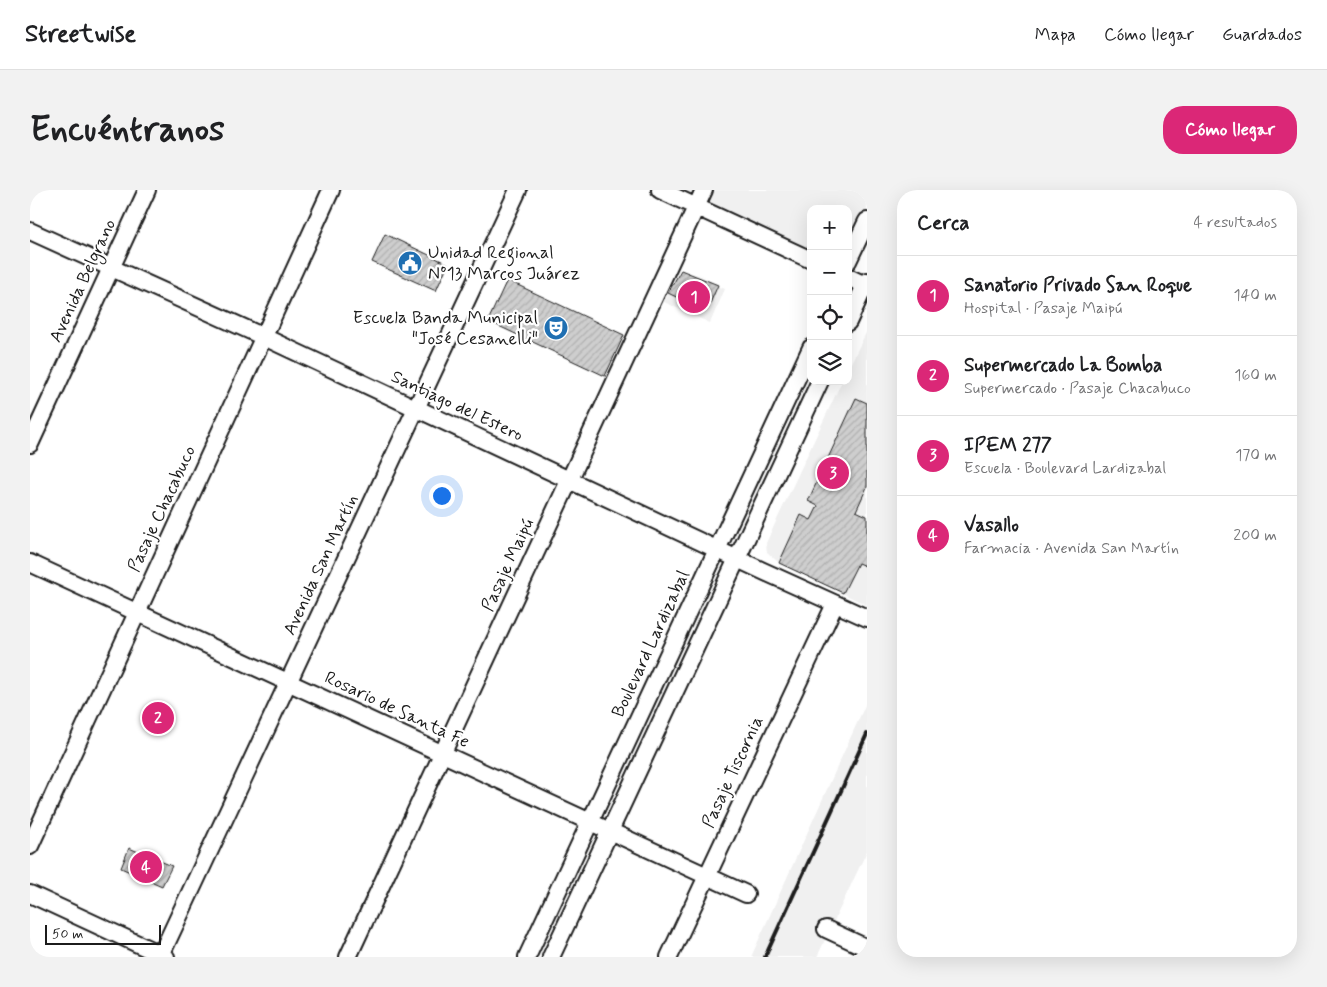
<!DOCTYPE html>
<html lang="es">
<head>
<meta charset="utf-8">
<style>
	:root { --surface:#fff; --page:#f2f2f2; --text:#202124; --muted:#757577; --line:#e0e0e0; --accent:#db2777 }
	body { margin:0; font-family:Mynerve,sans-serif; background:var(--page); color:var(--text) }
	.controls { position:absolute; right:15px; top:15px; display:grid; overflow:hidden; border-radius:10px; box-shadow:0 5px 20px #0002 }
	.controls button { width:45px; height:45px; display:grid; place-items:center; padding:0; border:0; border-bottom:1px solid var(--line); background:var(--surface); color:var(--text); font:25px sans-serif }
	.scale { position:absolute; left:15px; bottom:12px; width:116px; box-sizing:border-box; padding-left:5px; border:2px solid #1c1c1c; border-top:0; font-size:14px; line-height:18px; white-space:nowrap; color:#1c1c1c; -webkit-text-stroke:4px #fff; paint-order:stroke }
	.you { position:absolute; left:411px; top:305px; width:18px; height:18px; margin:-12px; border:4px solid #fff; border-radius:50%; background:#1a73e8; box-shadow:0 0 0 8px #1a73e833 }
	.badge { display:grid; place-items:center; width:32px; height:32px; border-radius:50%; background:var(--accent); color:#fff; font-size:16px; font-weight:700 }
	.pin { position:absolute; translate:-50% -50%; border:2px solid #fff; box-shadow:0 1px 5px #0006 }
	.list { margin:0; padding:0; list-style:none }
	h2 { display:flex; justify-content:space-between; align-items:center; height:65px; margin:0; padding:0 20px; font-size:21px }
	h2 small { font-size:16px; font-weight:400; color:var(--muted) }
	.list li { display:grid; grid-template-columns:32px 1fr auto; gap:15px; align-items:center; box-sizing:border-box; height:80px; padding:0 20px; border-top:1px solid var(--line) }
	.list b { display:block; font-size:19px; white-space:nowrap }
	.list p { margin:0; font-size:16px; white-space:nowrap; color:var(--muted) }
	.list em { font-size:16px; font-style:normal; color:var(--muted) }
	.icon { flex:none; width:28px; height:28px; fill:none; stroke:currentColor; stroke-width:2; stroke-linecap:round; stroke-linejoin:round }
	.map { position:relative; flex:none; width:837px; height:767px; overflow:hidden; border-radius:20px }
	header { display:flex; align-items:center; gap:30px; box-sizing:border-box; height:70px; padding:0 25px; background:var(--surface); border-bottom:1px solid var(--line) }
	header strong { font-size:24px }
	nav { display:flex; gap:28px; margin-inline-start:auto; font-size:18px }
	.intro { display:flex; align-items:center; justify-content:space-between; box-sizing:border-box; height:120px; padding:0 30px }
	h1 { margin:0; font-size:35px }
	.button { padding:12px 22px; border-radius:20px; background:var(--accent); color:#fff; font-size:18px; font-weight:700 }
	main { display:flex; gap:30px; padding:0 30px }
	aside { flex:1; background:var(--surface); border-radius:20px; box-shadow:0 5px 20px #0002 }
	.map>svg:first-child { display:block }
	.built { fill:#f0f0f0 }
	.building { fill:url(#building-hatch); stroke:#1c1c1c }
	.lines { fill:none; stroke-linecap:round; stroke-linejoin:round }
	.minor-casing { stroke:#1c1c1c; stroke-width:20 }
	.minor { stroke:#fff; stroke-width:16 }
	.rail { stroke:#1c1c1c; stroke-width:4 }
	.labels { text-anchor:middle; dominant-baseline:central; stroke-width:4.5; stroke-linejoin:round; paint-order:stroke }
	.poi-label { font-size:18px; fill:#1c1c1c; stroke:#fff; text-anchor:start }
	.street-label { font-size:18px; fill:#1c1c1c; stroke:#fff }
</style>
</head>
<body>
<header>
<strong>Streetwise</strong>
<nav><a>Mapa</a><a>Cómo llegar</a><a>Guardados</a></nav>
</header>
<div class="intro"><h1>Encuéntranos</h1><a class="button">Cómo llegar</a></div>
<main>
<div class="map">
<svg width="837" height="767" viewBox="0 0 837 767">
	<defs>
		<pattern id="building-hatch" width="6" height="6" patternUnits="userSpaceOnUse" patternTransform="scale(1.25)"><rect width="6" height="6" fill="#cecece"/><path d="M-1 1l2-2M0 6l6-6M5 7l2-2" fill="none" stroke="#b0b0b0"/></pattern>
	</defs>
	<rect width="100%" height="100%" fill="#fff"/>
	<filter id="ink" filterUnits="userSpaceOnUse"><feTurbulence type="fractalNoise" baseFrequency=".02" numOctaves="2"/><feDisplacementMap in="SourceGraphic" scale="10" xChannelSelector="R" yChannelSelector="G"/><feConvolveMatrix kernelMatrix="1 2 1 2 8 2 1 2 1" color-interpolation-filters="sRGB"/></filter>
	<g filter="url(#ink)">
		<!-- built -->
		<path class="built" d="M630,0H837V31L818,71V19H781V70Z
			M651,80L695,99L680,133L634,112Z
			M837,141V415L749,373L737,362L736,353L812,191H818V179Z
			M837,511V661L787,767H721Z"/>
		<!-- building -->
		<path class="building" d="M355,44L418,74L406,101L342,72Z
			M651,80L688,95L678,118L671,114L669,118L638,103Z
			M477,90L594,145L575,186L458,131Z
			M826,208L837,213V297L826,321L837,326V377L828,373L813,403L749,373L771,325L781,330L788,316L778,311Z
			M99,658L142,676L132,696L91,678Z"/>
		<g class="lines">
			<defs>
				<path id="minor" d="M630,0L781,70
					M0,41L234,147L733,381L837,428
					M818,71L837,31
					M818,87L837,96
					M818,132L837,91
					M0,254L117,0
					M0,373L716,704
					M0,656L301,0
					M0,704L136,767
					M796,739L837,758
					M130,767L488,0
					M318,767L674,0
					M497,767L781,158
					M521,767L790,191
					M639,767L805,414"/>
			</defs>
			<!-- minor casing -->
			<use href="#minor" class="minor-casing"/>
			<!-- minor -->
			<use href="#minor" class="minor"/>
			<!-- rail -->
			<path class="rail" d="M735,767L837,544"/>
		</g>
	</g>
	<!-- icons -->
	<defs>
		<symbol id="civic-disc" viewBox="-11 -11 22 22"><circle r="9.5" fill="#1f6fb2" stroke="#fff"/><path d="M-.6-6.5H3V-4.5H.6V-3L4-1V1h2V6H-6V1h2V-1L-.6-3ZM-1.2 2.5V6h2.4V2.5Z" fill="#fff"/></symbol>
		<symbol id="theatre-disc" viewBox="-11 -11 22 22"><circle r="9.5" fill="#1f6fb2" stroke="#fff"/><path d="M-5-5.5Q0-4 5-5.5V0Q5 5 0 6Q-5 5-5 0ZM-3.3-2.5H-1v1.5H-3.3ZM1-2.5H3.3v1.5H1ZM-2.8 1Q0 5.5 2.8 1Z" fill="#fff"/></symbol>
	</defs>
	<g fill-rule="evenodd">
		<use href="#civic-disc" x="366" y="59" width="28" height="28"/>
		<use href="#theatre-disc" x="512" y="124" width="28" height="28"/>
	</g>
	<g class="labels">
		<!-- poi labels -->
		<g class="poi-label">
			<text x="398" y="63">Unidad Regional<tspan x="398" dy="21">Nº13 Marcos Juárez</tspan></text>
			<text x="508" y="128" text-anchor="end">Escuela Banda Municipal<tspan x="508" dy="21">"José Cesanelli"</tspan></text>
		</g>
		<!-- street labels -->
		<g class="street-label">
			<text transform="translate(53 91) rotate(-65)">Avenida Belgrano</text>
			<text transform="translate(427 216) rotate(25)">Santiago del Estero</text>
			<text transform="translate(132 319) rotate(-65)">Pasaje Chacabuco</text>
			<text transform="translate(291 375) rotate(-65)">Avenida San Martín</text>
			<text transform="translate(478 375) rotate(-65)">Pasaje Maipú</text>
			<text transform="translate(621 454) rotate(-65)">Boulevard Lardizabal</text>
			<text transform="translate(367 520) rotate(25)">Rosario de Santa Fe</text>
			<text transform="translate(703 582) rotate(-65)">Pasaje Tiscornia</text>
		</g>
	</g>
</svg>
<div class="controls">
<button>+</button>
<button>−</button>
<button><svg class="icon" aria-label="locate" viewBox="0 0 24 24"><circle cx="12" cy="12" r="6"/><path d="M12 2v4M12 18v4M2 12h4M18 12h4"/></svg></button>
<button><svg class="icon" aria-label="layers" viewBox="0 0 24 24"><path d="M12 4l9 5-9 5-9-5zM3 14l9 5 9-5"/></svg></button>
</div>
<div class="scale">50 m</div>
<div class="you"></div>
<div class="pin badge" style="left:664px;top:107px">1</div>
<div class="pin badge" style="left:128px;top:528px">2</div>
<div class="pin badge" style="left:803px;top:283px">3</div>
<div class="pin badge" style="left:116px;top:677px">4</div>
</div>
<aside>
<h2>Cerca<small>4 resultados</small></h2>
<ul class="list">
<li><span class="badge">1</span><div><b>Sanatorio Privado San Roque</b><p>Hospital · Pasaje Maipú</p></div><em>140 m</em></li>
<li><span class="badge">2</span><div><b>Supermercado La Bomba</b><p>Supermercado · Pasaje Chacabuco</p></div><em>160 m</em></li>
<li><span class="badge">3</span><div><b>IPEM 277</b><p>Escuela · Boulevard Lardizabal</p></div><em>170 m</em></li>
<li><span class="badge">4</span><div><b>Vasallo</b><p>Farmacia · Avenida San Martín</p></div><em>200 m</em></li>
</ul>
</aside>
</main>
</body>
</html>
